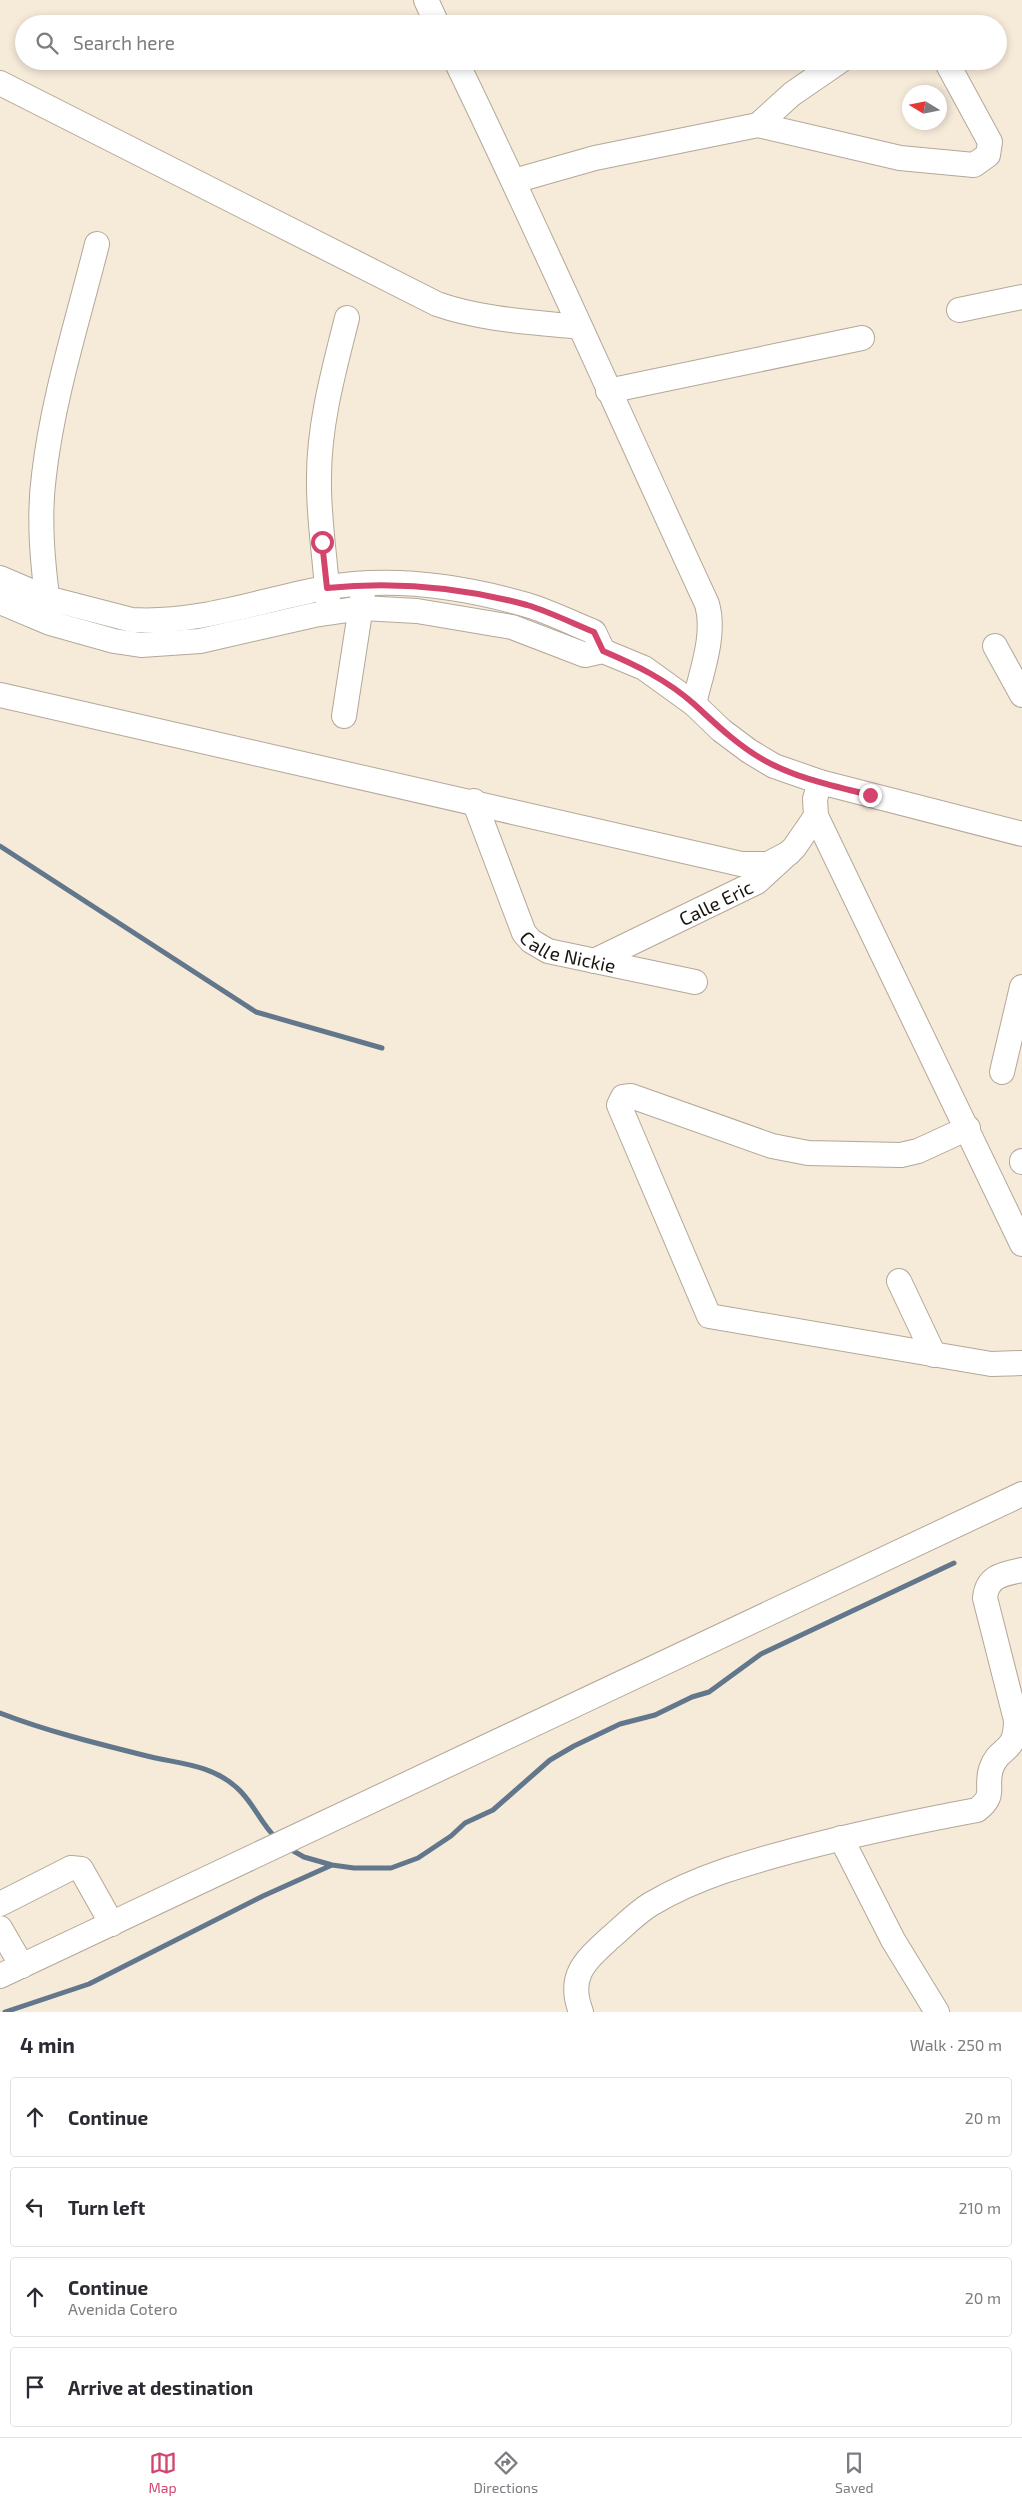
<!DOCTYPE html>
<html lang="en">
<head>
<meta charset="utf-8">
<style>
	:root { --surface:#fff; --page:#f7f7f7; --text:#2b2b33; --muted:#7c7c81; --line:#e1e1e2; --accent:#d3456d }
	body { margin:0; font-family:"Exo 2",sans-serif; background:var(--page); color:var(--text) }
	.compass { position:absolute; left:902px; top:85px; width:45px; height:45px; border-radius:50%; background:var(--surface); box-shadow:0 2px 8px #0003; rotate:280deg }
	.stop { position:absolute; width:15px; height:15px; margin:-11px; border:4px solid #d3456d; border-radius:50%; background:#fff }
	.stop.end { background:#d3456d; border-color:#fff; box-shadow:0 1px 5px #0008 }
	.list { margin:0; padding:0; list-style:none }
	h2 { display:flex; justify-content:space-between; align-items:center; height:65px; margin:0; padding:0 20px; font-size:21px }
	h2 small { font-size:16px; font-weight:400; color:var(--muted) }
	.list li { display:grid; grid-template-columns:32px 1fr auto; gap:15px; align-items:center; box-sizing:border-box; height:80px; margin:0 10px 10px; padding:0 10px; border:1px solid var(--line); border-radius:5px }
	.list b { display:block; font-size:19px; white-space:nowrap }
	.list p { margin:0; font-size:16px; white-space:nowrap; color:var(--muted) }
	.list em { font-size:16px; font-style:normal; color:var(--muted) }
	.icon { flex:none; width:28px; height:28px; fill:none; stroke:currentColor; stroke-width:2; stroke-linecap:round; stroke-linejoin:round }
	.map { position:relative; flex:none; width:1022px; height:2012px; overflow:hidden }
	.search { position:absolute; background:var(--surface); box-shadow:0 2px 8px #0003; left:15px; right:15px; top:15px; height:55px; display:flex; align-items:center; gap:12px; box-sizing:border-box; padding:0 18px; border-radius:28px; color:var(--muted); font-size:19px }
	.sheet { height:425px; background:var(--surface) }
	nav { display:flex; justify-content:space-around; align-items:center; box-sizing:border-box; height:70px; border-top:1px solid var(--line); background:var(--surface); font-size:14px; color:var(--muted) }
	nav a { display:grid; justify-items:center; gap:2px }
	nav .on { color:var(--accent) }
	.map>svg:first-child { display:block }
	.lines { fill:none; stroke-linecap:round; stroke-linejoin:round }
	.stream { stroke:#62768c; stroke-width:5 }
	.minor-casing { stroke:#b3a898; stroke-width:26 }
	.minor { stroke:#fff; stroke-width:24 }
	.route { stroke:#d3456d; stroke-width:6 }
	.labels { text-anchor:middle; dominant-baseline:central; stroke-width:4; stroke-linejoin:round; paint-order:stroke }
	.street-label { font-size:19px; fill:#18140e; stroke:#fff }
</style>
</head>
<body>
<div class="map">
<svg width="1022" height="2012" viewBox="0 0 1022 2012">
	<rect width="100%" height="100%" fill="#f6ead9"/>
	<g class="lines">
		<!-- stream -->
		<path class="stream" d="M0,846L256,1012L382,1048
			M0,1713C47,1731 95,1743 143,1755C176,1764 209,1763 236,1787C253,1801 260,1823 276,1838
			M288,1848L304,1857L332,1865L354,1868H391L418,1858L451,1836L465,1823L493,1810L550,1760L574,1746L620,1724L655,1715L692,1697L709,1692L761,1654L954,1563
			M5,2012L89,1984L263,1896L332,1865"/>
		<defs>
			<g id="minor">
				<path d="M426,0L437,24"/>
				<path d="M456,61C543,240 623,423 707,604C716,635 701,673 694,704"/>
				<path d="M0,83L437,304C483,320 531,322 580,327"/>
				<path d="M758,125L792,94L840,61"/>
				<path d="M514,181L595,158L758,125L900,158L974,165L988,155L990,142L946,61"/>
				<path d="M959,310L1022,297"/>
				<path d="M608,391L862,338"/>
				<path d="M0,578L47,598L132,620C198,624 261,600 325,588C391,576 464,587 527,605C550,612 572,623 594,632L603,651"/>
				<path d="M0,602L50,623L114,641L141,645L200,641L314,615L362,608L417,611L512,627L585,655L603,651L644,668L694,704L721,730L749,751L774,766L820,782L1022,834"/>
				<path d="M328,603C326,561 318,519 319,477C319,423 334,370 347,318"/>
				<path d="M49,612C43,567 38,520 44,475C53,397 78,320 97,244"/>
				<path d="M995,646L1022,695"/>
				<path d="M0,695L741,864H768L789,853"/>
				<path d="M344,716L363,593"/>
				<path d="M820,782L815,799L816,816L1022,1244"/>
				<path id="s1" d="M474,801L524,933L531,941L548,951L695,982"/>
				<path id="s2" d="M594,961L757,882L794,848L816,816"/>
				<path d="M1002,1072L1022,987"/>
				<path d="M968,1128L918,1151L901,1155L808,1153L772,1146L631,1096L623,1097L619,1105L709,1316L991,1364L1022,1363"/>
				<path d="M1022,1162V1161"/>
				<path d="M899,1281L934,1355"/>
				<path d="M841,1838L893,1940L937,2012"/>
				<path d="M0,1904L71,1868L81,1869L112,1924"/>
				<path d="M0,1928L22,1966"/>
				<path d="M0,1976L1022,1494"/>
				<path d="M581,2012C567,1976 585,1961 610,1938C623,1927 636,1913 651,1904C698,1876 750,1862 803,1848C861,1833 918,1821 977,1810C997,1795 985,1788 991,1769C999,1745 1016,1755 1016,1720L985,1598C987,1576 1003,1574 1022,1570"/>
			</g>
		</defs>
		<!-- minor casing -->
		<use href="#minor" class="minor-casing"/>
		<!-- minor -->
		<use href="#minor" class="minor"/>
	</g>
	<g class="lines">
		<!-- route -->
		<path class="route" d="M322,542L327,588C395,581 461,587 527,605C550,612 572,623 594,632L603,651C636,665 667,680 694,704C716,724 736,744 762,759C795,778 833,786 870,795"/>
	</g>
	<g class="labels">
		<!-- street labels -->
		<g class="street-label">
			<text stroke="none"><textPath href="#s2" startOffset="135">Calle Eric</textPath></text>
			<text stroke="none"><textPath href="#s1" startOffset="191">Calle Nickie</textPath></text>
		</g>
	</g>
</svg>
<svg class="compass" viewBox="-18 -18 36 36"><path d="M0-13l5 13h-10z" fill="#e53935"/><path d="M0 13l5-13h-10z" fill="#7c7c81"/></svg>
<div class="stop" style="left:322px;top:542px"></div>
<div class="stop end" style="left:870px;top:795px"></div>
<div class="search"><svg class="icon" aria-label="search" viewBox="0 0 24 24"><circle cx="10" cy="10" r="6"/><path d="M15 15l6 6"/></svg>Search here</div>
</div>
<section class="sheet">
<h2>4 min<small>Walk · 250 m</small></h2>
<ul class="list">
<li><svg class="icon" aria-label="ahead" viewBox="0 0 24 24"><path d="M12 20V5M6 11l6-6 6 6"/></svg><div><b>Continue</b></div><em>20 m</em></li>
<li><svg class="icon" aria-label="left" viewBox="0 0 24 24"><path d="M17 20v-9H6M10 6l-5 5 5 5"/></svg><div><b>Turn left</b></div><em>210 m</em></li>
<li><svg class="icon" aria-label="ahead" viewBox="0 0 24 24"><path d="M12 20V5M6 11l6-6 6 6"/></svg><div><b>Continue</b><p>Avenida Cotero</p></div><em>20 m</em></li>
<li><svg class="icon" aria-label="arrive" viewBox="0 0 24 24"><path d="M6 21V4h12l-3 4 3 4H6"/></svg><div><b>Arrive at destination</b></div></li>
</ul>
</section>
<nav>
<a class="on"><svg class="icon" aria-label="map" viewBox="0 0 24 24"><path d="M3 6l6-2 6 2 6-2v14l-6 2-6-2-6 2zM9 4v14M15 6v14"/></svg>Map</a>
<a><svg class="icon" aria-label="directions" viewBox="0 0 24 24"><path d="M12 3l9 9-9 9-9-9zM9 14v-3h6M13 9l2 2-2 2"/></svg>Directions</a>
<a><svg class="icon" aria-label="saved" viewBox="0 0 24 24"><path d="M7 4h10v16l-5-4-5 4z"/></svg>Saved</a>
</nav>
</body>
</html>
